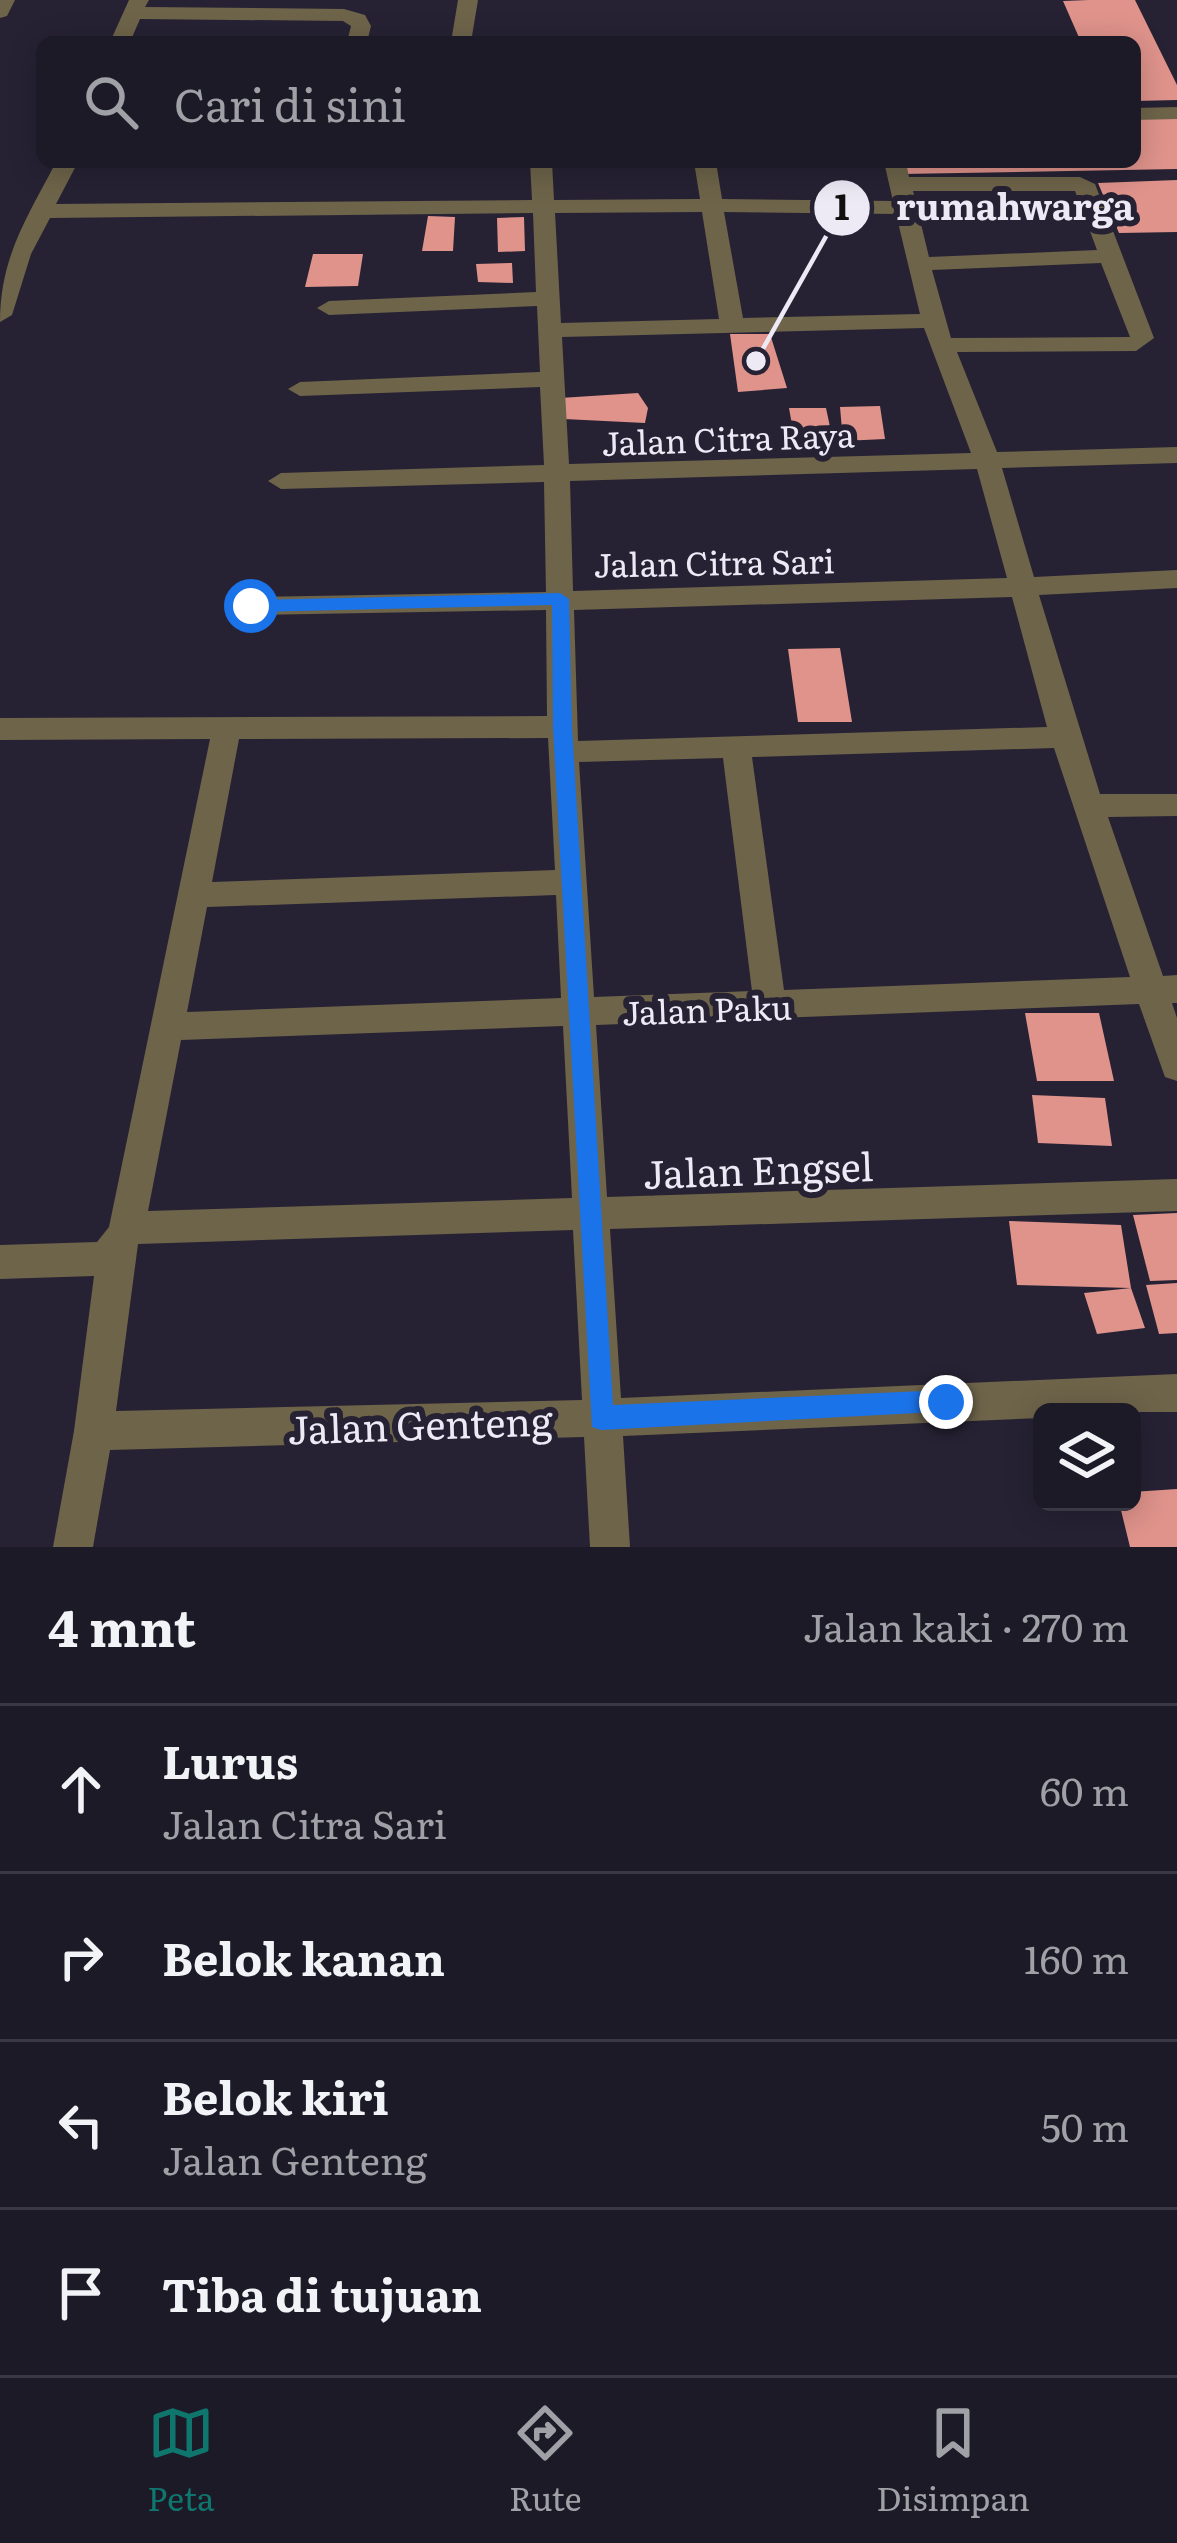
<!DOCTYPE html>
<html lang="id">
<head>
<meta charset="utf-8">
<style>
	:root { --surface:#1c1a27; --page:#25232f; --text:#f1f3f6; --muted:#a0a1a7; --line:#3a3844; --accent:#0f766e }
	body { margin:0; font-family:Literata,serif; background:var(--page); color:var(--text) }
	.controls { position:absolute; right:36px; bottom:36px; display:grid; overflow:hidden; border-radius:18px; box-shadow:0 6px 30px #0003 }
	.controls button { width:108px; height:108px; display:grid; place-items:center; padding:0; border:0; border-bottom:3px solid var(--line); background:var(--surface); color:var(--text); font:60px sans-serif }
	.stop { position:absolute; width:36px; height:36px; margin:-27px; border:9px solid #1a73e8; border-radius:50%; background:#fff }
	.stop.end { background:#1a73e8; border-color:#fff; box-shadow:0 3px 12px #0008 }
	.list { margin:0; padding:0; list-style:none }
	h2 { display:flex; justify-content:space-between; align-items:center; height:156px; margin:0; padding:0 48px; font-size:51px }
	h2 small { font-size:39px; font-weight:400; color:var(--muted) }
	.list li { display:grid; grid-template-columns:78px 1fr auto; gap:36px; align-items:center; box-sizing:border-box; height:168px; padding:0 48px; border-top:3px solid var(--line) }
	.list b { display:block; font-size:45px; white-space:nowrap }
	.list p { margin:0; font-size:39px; white-space:nowrap; color:var(--muted) }
	.list em { font-size:39px; font-style:normal; color:var(--muted) }
	.icon { flex:none; width:66px; height:66px; fill:none; stroke:currentColor; stroke-width:2; stroke-linecap:round; stroke-linejoin:round }
	.map { position:relative; flex:none; width:1177px; height:1547px; overflow:hidden }
	.search { position:absolute; background:var(--surface); box-shadow:0 6px 30px #0003; left:36px; right:36px; top:36px; height:132px; display:flex; align-items:center; gap:30px; box-sizing:border-box; padding:0 42px; border-radius:18px; color:var(--muted); font-size:45px }
	.sheet { height:828px; background:var(--surface) }
	nav { display:flex; justify-content:space-around; align-items:center; box-sizing:border-box; height:168px; border-top:3px solid var(--line); background:var(--surface); font-size:33px; color:var(--muted) }
	nav a { display:grid; justify-items:center; gap:6px }
	nav .on { color:var(--accent) }
	.map>svg:first-child { display:block }
	.building { fill:#df938b }
	.lines { fill:none; stroke-linecap:round; stroke-linejoin:round }
	.minor { fill:#6e644a; fill-rule:evenodd }
	.route { fill:#1a73e8 }
	.labels { text-anchor:middle; dominant-baseline:central; stroke-width:12; stroke-linejoin:round; paint-order:stroke }
	.street-label { font-size:33px; fill:#edeaf6; stroke:#262234 }
	.near-street-label { font-size:39px; fill:#edeaf6; stroke:#262234 }
	.leader { fill:none; stroke:#edeaf6; stroke-width:4.5 }
	.callout-dot { fill:#edeaf6; stroke:#262234; stroke-width:4.5 }
	.mark-label { font-size:36px; text-anchor:middle; font-weight:bold; fill:#111 }
	.callout-label { font-size:36px; text-anchor:middle; font-weight:bold; fill:#edeaf6; stroke:#262234; stroke-width:12; stroke-linejoin:round; paint-order:stroke }
</style>
</head>
<body>
<div class="map">
<svg width="1177" height="1547" viewBox="0 0 1177 1547">
	<rect width="100%" height="100%" fill="#262234"/>
	<!-- building -->
	<path class="building" d="M1088,0H1135L1177,85V100L1135,101V42H1081L1063,1Z
		M1177,117V169L901,174L898,162H1135V118Z
		M1177,180V232L1119,233L1098,183Z
		M428,216L455,217L453,251H422Z
		M524,217L525,251L498,252L497,218Z
		M313,254H363L358,286L305,287Z
		M512,263L513,283L478,282L476,264Z
		M730,334H770L787,388L738,392Z
		M638,393L648,408L645,423L564,419L560,398Z
		M880,406L885,439L843,441L840,407Z
		M789,408H826L833,441L795,442Z
		M840,648L852,722H798L788,649Z
		M1025,1013H1099L1114,1081H1037Z
		M1032,1095L1105,1098L1112,1146L1038,1143Z
		M1177,1213V1280L1150,1281L1133,1215Z
		M1009,1221L1121,1225L1131,1288L1017,1285Z
		M1177,1283V1333L1159,1334L1146,1285Z
		M1131,1288L1145,1328L1097,1334L1084,1293Z
		M1177,1489V1547H1130L1119,1502H1132V1492Z"/>
	<g class="lines">
		<!-- minor -->
		<path class="minor" d="M0,0H15L7,16L0,18Z
			M129,0H149L145,7L344,9L365,15L371,26L367,42H347L351,26L343,21L140,19L130,42H110Z
			M458,0H478L471,42H451Z
			M1177,107V119L1135,120V108Z
			M56,162H78L56,204L532,200L530,162H552L554,200L700,199L694,162H716L722,199L893,201L884,162H906L909,177H1080L1095,184L1154,338L1136,351L957,352L997,452L1177,447V463L1002,468L1034,577L1177,570V588L1039,595L1100,794H1177V816L1108,817L1163,976L1177,975V1003H1172L1177,1018V1081L1165,1077L1139,1004L596,1025L607,1197L1177,1179V1211L610,1229L621,1398L1177,1374V1412H1042V1418L623,1436L630,1547H590L584,1437L110,1450L93,1547H53L74,1431L94,1276L0,1279V1245L97,1242L109,1227L210,739L0,740V718L547,716L546,610L251,615L237,606L251,597L546,592L544,482L281,489L268,481L281,473L544,465L540,387L300,396L288,389L300,382L540,372L537,306L329,315L317,308L329,301L536,292L533,213L50,218L31,254L12,315L0,322C0,257 27,218 56,162ZM913,191H1075L1097,250L929,257ZM702,212L719,319L561,323L555,213ZM724,212L896,214L920,314L743,318ZM1101,263L1130,337L951,338L932,270ZM924,328L971,453L569,464L562,337ZM977,469L1007,578L573,591L570,481ZM1012,597L1047,727L578,741L574,610ZM548,738L555,870L212,882L239,739ZM1054,748L1130,977L784,990L752,757ZM723,758L752,991L594,997L579,762ZM556,895L561,998L187,1012L207,907ZM563,1026L572,1198L148,1211L181,1040ZM573,1230L582,1400L116,1411L138,1244Z"/>
	</g>
	<!-- route -->
	<path class="route" d="M560,593L569,599L572,727L613,1405L946,1390L955,1394L958,1402L955,1411L601,1430L592,1427L553,727L552,605L251,612L242,606L251,600Z"/>
	<g class="labels">
		<!-- street labels -->
		<g class="street-label">
			<text transform="translate(728 437) rotate(-2)">Jalan Citra Raya</text>
			<text transform="translate(714 561) rotate(-1)">Jalan Citra Sari</text>
			<text transform="translate(707 1008) rotate(-2)">Jalan Paku</text>
		</g>
		<!-- near-street labels -->
		<g class="near-street-label">
			<text transform="translate(758 1168) rotate(-2)">Jalan Engsel</text>
			<text transform="translate(420 1423) rotate(-2)">Jalan Genteng</text>
		</g>
	</g>
	<!-- callouts -->
	<path class="leader" d="M756 361L842 208"/>
	<g class="callout-dot">
		<circle cx="756" cy="361" r="12"/>
		<circle cx="842" cy="208" r="30"/>
	</g>
	<g class="mark-label">
		<text x="842" y="220">1</text>
	</g>
	<g class="callout-label">
		<text x="1015" y="220">rumahwarga</text>
	</g>
</svg>
<div class="controls">
<button><svg class="icon" aria-label="layers" viewBox="0 0 24 24"><path d="M12 4l9 5-9 5-9-5zM3 14l9 5 9-5"/></svg></button>
</div>
<div class="stop" style="left:251px;top:606px"></div>
<div class="stop end" style="left:946px;top:1402px"></div>
<div class="search"><svg class="icon" aria-label="search" viewBox="0 0 24 24"><circle cx="10" cy="10" r="6"/><path d="M15 15l6 6"/></svg>Cari di sini</div>
</div>
<section class="sheet">
<h2>4 mnt<small>Jalan kaki · 270 m</small></h2>
<ul class="list">
<li><svg class="icon" aria-label="ahead" viewBox="0 0 24 24"><path d="M12 20V5M6 11l6-6 6 6"/></svg><div><b>Lurus</b><p>Jalan Citra Sari</p></div><em>60 m</em></li>
<li><svg class="icon" aria-label="right" viewBox="0 0 24 24"><path d="M7 20v-9h11M14 6l5 5-5 5"/></svg><div><b>Belok kanan</b></div><em>160 m</em></li>
<li><svg class="icon" aria-label="left" viewBox="0 0 24 24"><path d="M17 20v-9H6M10 6l-5 5 5 5"/></svg><div><b>Belok kiri</b><p>Jalan Genteng</p></div><em>50 m</em></li>
<li><svg class="icon" aria-label="arrive" viewBox="0 0 24 24"><path d="M6 21V4h12l-3 4 3 4H6"/></svg><div><b>Tiba di tujuan</b></div></li>
</ul>
</section>
<nav>
<a class="on"><svg class="icon" aria-label="map" viewBox="0 0 24 24"><path d="M3 6l6-2 6 2 6-2v14l-6 2-6-2-6 2zM9 4v14M15 6v14"/></svg>Peta</a>
<a><svg class="icon" aria-label="directions" viewBox="0 0 24 24"><path d="M12 3l9 9-9 9-9-9zM9 14v-3h6M13 9l2 2-2 2"/></svg>Rute</a>
<a><svg class="icon" aria-label="saved" viewBox="0 0 24 24"><path d="M7 4h10v16l-5-4-5 4z"/></svg>Disimpan</a>
</nav>
</body>
</html>
